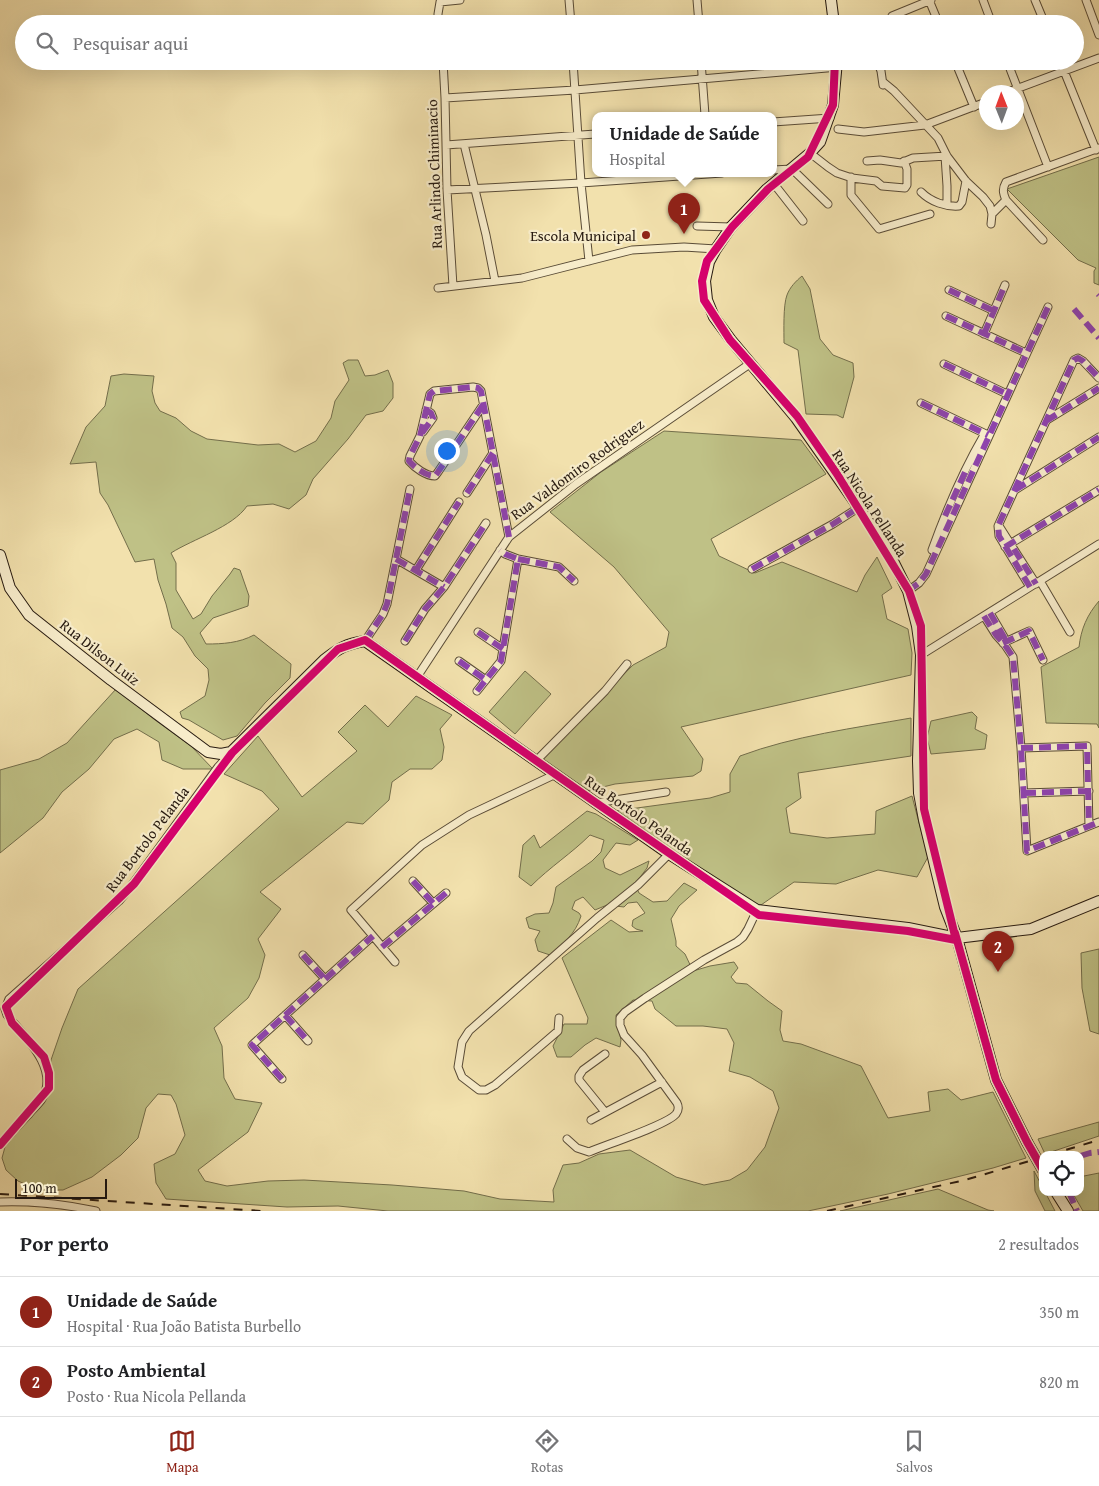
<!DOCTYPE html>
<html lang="pt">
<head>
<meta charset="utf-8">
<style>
	:root { --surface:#fff; --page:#f6f6f6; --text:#202124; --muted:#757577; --line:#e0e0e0; --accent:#8f2418 }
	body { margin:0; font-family:"Gentium Book Plus",serif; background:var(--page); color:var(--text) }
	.controls { position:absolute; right:15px; bottom:15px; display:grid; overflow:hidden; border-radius:10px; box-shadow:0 5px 20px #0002 }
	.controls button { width:45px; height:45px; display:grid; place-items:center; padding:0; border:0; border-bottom:1px solid var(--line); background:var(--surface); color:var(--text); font:25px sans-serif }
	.compass { position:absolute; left:979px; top:85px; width:45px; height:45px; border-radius:50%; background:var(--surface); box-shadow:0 5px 20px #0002; rotate:359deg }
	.scale { position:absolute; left:15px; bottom:12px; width:92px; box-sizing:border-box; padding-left:5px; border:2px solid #271a10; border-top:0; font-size:14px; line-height:18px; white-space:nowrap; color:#271a10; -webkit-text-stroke:4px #f7ecca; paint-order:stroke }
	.you { position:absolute; left:446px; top:450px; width:18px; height:18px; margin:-12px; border:4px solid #fff; border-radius:50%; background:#1a73e8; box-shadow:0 0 0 8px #1a73e833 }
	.badge { display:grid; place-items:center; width:32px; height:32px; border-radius:50%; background:var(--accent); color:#fff; font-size:16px; font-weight:700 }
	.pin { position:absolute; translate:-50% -41px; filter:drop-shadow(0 1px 2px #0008) }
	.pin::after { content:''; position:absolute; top:26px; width:18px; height:15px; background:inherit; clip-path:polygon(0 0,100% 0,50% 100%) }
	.popup { position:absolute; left:592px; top:112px; width:185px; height:65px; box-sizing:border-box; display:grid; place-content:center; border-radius:10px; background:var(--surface); filter:drop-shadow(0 1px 4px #0005); font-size:16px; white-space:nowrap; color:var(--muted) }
	.popup b { font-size:19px; color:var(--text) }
	.popup::after { content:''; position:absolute; left:50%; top:100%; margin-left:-10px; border:10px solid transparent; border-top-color:var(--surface) }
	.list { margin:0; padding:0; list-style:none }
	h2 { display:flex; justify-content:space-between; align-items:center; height:65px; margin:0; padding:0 20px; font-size:21px }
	h2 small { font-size:16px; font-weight:400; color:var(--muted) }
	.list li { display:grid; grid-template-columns:32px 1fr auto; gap:15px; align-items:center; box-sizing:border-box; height:70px; padding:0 20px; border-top:1px solid var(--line) }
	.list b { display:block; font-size:19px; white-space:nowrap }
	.list p { margin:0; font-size:16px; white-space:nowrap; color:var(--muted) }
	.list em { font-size:16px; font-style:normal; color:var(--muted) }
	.icon { flex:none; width:28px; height:28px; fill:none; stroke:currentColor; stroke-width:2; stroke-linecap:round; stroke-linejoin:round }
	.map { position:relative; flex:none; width:1099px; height:1211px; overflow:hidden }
	.search { position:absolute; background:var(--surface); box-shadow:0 5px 20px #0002; left:15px; right:15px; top:15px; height:55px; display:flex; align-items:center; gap:12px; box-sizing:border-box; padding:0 18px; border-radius:28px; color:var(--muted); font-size:19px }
	.sheet { height:205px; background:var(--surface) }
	nav { display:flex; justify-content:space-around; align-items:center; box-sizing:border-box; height:70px; border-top:1px solid var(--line); background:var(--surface); font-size:14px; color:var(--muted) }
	nav a { display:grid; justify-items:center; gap:2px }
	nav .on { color:var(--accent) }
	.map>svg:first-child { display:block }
	.green { fill:#bfc186; stroke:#736e4b }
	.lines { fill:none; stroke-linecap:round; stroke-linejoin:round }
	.street-casing { stroke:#5a4c37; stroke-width:9 }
	.secondary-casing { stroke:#271a10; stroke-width:12 }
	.street { stroke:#f7ecca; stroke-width:7 }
	.secondary { stroke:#f7ecca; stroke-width:10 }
	.rail { stroke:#271a10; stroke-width:2; stroke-dasharray:9 9; stroke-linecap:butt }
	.secondary-bridge-casing { stroke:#271a10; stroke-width:12; stroke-linecap:butt }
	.secondary-bridge { stroke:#f7ecca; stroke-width:10 }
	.quiet { stroke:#8e44ad; stroke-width:6; stroke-dasharray:12 6; stroke-linecap:butt }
	.cycleway-casing { stroke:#f7ecca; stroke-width:11 }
	.cycleway { stroke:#d6006c; stroke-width:8 }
	.poi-dot { fill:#8f2418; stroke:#f7ecca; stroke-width:2 }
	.labels { text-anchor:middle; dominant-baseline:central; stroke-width:4.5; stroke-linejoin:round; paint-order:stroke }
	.street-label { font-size:15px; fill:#271a10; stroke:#f7ecca }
	.poi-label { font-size:15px; fill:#271a10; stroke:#f7ecca; text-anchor:end }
</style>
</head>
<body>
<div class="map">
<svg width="1099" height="1211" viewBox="0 0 1099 1211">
	<rect width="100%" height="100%" fill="#f2e1ad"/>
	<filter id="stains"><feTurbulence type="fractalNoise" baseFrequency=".004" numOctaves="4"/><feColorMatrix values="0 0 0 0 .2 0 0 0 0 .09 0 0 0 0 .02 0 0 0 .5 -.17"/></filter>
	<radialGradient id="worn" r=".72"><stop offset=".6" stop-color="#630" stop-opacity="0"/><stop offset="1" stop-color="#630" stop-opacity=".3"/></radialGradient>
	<!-- green -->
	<path class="green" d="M1099,157V285L1094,283V271L1096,268L1078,260L1007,189Z
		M802,276L810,289L820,339L833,355L853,363L854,377L843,418L837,415L806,414L798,350L784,343C784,332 783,305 787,295C790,287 796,281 802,276Z
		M348,360H358L365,376L375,375L388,370L393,383V398L383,411L366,415L348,439L313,479L306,495L289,509L273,504L247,506C233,527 193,539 171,553L176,563V590L193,619L201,614L212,596L230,574L234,568L240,570L249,596L248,606L213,618L200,633L206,644C223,644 239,643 254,635L291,664L290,678L265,703L237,736L223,740L189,720L182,718L180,712L205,696L209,680L208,669L195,656L183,637L172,628L166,604L158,580L154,559L135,562L108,505L100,493L96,462L70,464L86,427L105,406L111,376L124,374L154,376L152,391L155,403L160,411L176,418L191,431L207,439L258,445L279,444L295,452L316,441L331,418L335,401L349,380L343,363Z
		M664,431L801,440L826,474L711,539L719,556L755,573L782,562L857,592L865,575L877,557L892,588L882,595L887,619L908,629L912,653L911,675L681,727L703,759L701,771L693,776L615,784L587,791L539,761L633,665L666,647L669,632L614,567L550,512L601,472Z
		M1099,601V728L1097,724L1046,723L1041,667L1079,647C1081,629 1087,615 1099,601Z
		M525,671L551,694L515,734L489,712Z
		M116,689L155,720L191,746L213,769H183L162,760L159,742L137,729L114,739L89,769L62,792L43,818L0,853V770L39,759L67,743Z
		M416,696L452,715L440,729L444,747L442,760L432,769H410L392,782L389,800L363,824L347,822L260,892L281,909L258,939L265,955L259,978L248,998L214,1028L222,1046L224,1078L235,1099L262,1103L248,1132L198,1170L205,1181L227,1186L268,1181L304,1180L392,1185L464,1191L500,1199L554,1202L553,1190L563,1165L579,1163L599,1154L630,1150L676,1177L704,1185L730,1180L747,1170L765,1147L779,1108L773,1091L750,1077L729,1071L734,1043L727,1029L703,1026H676L655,1009L652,1001L633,1000L616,1015L621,1040L620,1047L596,1038L585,1045L571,1057H557L553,1046L564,1024H587L588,1018L562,958L611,920L629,932L643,931L636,929L632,926L633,920L645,913L637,902L628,903L624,907L607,905L595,910L583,897L575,901L572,909L579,913L581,916C575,935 564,942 550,955L538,951L535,940L540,931L529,928L526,918L535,914L549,913L553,903L556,887L592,861L601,852L604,840L590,835C572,853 550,867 531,886L519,877L523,845L534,835L540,848L587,811L596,814L638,840L630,845L616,843L603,860L605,868L620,875L649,861L647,868L635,884L639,893L653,902L667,901L684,883L697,890L679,906L671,919L676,941V946L685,954L693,971L710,966L734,962L738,968L731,977L736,983L747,984L768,1001L782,1011L780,1030L783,1041L801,1044L861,1066L888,1118L930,1111L928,1092L948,1089L961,1100L993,1092L1026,1158L993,1168L888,1194L808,1211H388L338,1206L287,1207L166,1199L156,1183L154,1164L175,1154L185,1135L176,1104L171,1095L158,1094L146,1108L138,1138L121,1155L92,1177L63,1190H39L18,1181L6,1170L2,1158L5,1147L44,1101L51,1060L62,1028L78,989L279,809L262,791L224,774L258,736L302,797L357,751L338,732L365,705L388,727Z
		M972,712L977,717L975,729L987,735L985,749L931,754L927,738L931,721Z
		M911,718V756L798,773L801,798L786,808L790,833L827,838L875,834L876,811L912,796L928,857L917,877L878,870L836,884L794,882L761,905L743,901L615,811L710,798L730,792V774L740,756C793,736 855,728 911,718Z
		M1099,949V1034L1090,1031L1082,988L1081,953Z
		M1099,1122V1136L1045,1154L1038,1139Z
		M1034,1171L1043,1188V1192H1045L1055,1211H1045L1035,1191Z
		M1099,1173V1211H1083L1072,1192H1080V1180L1084,1176Z
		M938,1189L988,1210L994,1211H840Z"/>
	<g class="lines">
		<defs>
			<path id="street" d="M569,0L571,24
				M697,0L699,24
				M929,0L939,24
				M983,0L992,24
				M1035,0L1045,24
				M1086,0L1099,35
				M892,16L931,0
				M438,24V14L440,2L460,0
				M778,24L834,20L837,22
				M443,61L445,98L447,190L453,286
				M573,61L581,183L589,261
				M701,61L705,115
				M877,61L881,71L883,85
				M955,61L974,107
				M1007,61L1048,167
				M1060,61L1096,150
				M883,82L894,91L938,138L947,156L966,181L983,197L990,206L992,214L991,224
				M1008,92L1099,58
				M445,98L575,90L838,67
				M773,122L830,118
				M838,129L864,132L925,125L986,102
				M464,144L486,235L495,281
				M446,145L595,134
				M810,153L828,167L837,173L852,178L876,181L882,186L905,188L907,185V169L904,161
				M945,156L947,186V205
				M867,161L880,160L901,163L913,158L947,156
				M773,170L792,169L828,204
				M851,177V195L879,229L930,214
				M774,184L803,221
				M447,190L581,183L722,173
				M921,192C931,202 946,207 959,206L962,202L966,181
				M1006,200L1043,240
				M992,214L1006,200C1003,193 1002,189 1006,182L1099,148
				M697,226L731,227
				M438,288L522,278L632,250L684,247L716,249
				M949,290L994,311
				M946,316L1026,353
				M984,334L1005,285
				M944,364L1007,394
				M921,403L988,435
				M483,405L438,472L435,476C426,476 415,468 409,461L410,456L420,436L430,394L434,391L473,387L478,388L481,391L509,537
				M1047,420L1099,388
				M423,432L433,418L431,413L426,410
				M1015,490L1099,437
				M467,493L493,453
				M999,526L1036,584
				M1005,547L1099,490
				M932,550C946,511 963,471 984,435
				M396,559L444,587
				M518,559L559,567L574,581
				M752,569L833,524L858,508
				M416,570L459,502
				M1040,581L1070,632
				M1030,587L999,536L998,526L1074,360L1078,358L1083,361L1099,378
				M908,591L919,583L926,574L1048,307
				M990,613L1004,637L1005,644
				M984,616L996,635L1005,645L1013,657L1021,748L1027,851L1099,822
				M478,632L503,649
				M365,641L383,614L387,604L410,489
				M405,641L425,609L444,587L486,523
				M1003,643L1029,631L1043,660
				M921,655L1099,544
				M459,661L486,680
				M417,677L509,537L576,484L751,363
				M477,691L501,661L518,559L505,554L500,550
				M1021,748L1087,746L1089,826
				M536,761L605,691L627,664
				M1024,793L1089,791
				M596,803L666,792
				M413,881L433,903
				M382,947L446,893
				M303,955L325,979
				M395,962L351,910L422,845L469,815L556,774
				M285,1015L308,1041
				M559,1018L558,1031L495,1085L486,1090H479L462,1077L458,1067L462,1042L469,1031L597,918L638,885L669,854
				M282,1079L252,1045L373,936
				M605,1112L579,1080V1076L583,1070L605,1054
				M591,1120L662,1082
				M567,1139L577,1148L589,1152C605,1145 667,1125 676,1114C679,1110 679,1107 677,1103L642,1055L624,1035L620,1025V1018L625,1012L645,998L704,960L737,942L743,937L748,929L757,910
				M0,1145C10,1135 19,1124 29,1114C33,1109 39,1104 42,1099C60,1069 25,1037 7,1015L5,1009L9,999L119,901L129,889L218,767L231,753
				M0,1202C33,1201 64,1204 96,1211"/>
			<path id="secondary" d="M831,0L834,24
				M837,61L833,105L820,142L810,153L767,189L731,227L716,249L709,262L705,281L707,300L714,317L731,340L796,418L836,475L886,547L908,591L917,626L921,655L918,761L919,793L924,820L945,907L957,938L996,1080L1027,1142
				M0,555L10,588L29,615L111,680L208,752L221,754L231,752L324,660C339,648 346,644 365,641L669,854L757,910L908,928L957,938L1031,929L1099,901
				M1056,1192L1068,1211"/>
		</defs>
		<!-- street casing -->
		<use href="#street" class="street-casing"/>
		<!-- secondary casing -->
		<use href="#secondary" class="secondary-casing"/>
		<!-- street -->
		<use href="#street" class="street"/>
		<!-- secondary -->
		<use href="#secondary" class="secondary"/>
		<!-- rail -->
		<path class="rail" d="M1049,1155L1099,1140
			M0,1194L262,1211
			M827,1211L965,1180L1043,1157"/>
		<defs>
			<path id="secondary-bridge" d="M1027,1142L1043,1170"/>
		</defs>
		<!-- secondary-bridge casing -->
		<use href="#secondary-bridge" class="secondary-bridge-casing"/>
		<!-- secondary-bridge -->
		<use href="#secondary-bridge" class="secondary-bridge"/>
		<!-- quiet -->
		<path class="quiet" d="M949,290L994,311
			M1098,294L1099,295
			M1074,309L1099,338
			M946,316L1026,353
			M984,334L1005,285
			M944,364L1007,394
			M921,403L988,435
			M483,405L438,472L435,476C426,476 415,468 409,461L410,456L420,436L430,394L434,391L473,387L478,388L481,391L509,537
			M1046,421L1099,388
			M422,433L433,418L431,413L426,410
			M1015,490L1099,437
			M467,493L493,453
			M945,516L967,468
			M1005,547L1099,490
			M1014,549L1036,584
			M396,559L444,587
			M518,559L559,567L574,581
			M752,569L833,524L858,508
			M416,570L459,502
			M1030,587L999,536L998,526L1074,360L1078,358L1083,361L1099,378
			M908,591L919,583L926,574L1048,307
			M990,613L1004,637L1005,645
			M984,616L996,635L1005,645L1013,657L1021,748L1027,851L1099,822
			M478,632L503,649
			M365,641L383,614L387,604L410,489
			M405,641L425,609L444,587L486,523
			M1003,643L1029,631L1043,660
			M459,661L486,680
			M477,691L501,661L518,559L505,554L500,550
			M1021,748L1087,746L1089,826
			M1024,793L1089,791
			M413,881L433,903
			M382,947L446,893
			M303,955L325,979
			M285,1015L308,1041
			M282,1079L252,1045L373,936
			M1080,1156L1090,1153L1099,1152
			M1069,1192L1077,1211"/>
		<defs>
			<path id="cycleway" d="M955,933L996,1080L1027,1142L1043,1170
				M0,1145L49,1088V1073L44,1057L12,1023L6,1007L134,884L232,753L338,649L365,640L592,800L759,915L908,931L956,940L924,809L921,626L909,591L837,474L797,416L730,340L704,300L702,281L707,261L716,249L732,227L768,189L808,157L833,105L835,61"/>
		</defs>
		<!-- cycleway casing -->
		<use href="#cycleway" class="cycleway-casing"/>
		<!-- cycleway -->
		<use href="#cycleway" class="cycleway"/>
	</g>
	<!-- markers -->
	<circle class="poi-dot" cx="646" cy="235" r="5"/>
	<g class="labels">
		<!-- street labels -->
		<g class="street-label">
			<text transform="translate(434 174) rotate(-92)">Rua Arlindo Chiminacio</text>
			<text transform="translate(577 469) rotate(-36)">Rua Valdomiro Rodriguez</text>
			<text transform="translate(870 503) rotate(57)">Rua Nicola Pellanda</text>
			<text transform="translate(100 652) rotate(38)">Rua Dilson Luiz</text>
			<text transform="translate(639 815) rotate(35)">Rua Bortolo Pelanda</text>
			<text transform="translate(147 839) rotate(-53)">Rua Bortolo Pelanda</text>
		</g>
		<!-- poi labels -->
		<g class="poi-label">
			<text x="636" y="235">Escola Municipal</text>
		</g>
	</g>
	<rect width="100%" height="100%" filter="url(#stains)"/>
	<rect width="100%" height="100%" fill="url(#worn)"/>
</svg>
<div class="controls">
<button><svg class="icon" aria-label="locate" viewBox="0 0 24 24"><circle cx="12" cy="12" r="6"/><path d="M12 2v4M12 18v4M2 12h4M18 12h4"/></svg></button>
</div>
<svg class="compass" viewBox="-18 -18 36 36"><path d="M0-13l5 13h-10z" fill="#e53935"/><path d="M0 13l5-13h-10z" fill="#757577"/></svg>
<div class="scale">100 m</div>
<div class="you"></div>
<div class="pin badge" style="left:684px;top:234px">1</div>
<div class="popup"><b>Unidade de Saúde</b>Hospital</div>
<div class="pin badge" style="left:998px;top:972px">2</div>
<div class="search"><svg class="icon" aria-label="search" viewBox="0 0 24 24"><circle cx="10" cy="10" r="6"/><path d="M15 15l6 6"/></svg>Pesquisar aqui</div>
</div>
<section class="sheet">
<h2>Por perto<small>2 resultados</small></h2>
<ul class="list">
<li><span class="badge">1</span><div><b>Unidade de Saúde</b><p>Hospital · Rua João Batista Burbello</p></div><em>350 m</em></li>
<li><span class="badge">2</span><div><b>Posto Ambiental</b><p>Posto · Rua Nicola Pellanda</p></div><em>820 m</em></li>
</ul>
</section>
<nav>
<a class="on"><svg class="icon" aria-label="map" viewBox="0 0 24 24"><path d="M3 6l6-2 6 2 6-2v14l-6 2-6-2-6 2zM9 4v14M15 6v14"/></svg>Mapa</a>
<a><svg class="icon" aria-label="directions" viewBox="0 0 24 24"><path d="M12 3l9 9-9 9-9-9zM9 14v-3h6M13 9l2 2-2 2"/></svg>Rotas</a>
<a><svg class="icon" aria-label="saved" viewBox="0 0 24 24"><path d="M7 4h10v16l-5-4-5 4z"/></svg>Salvos</a>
</nav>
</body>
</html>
